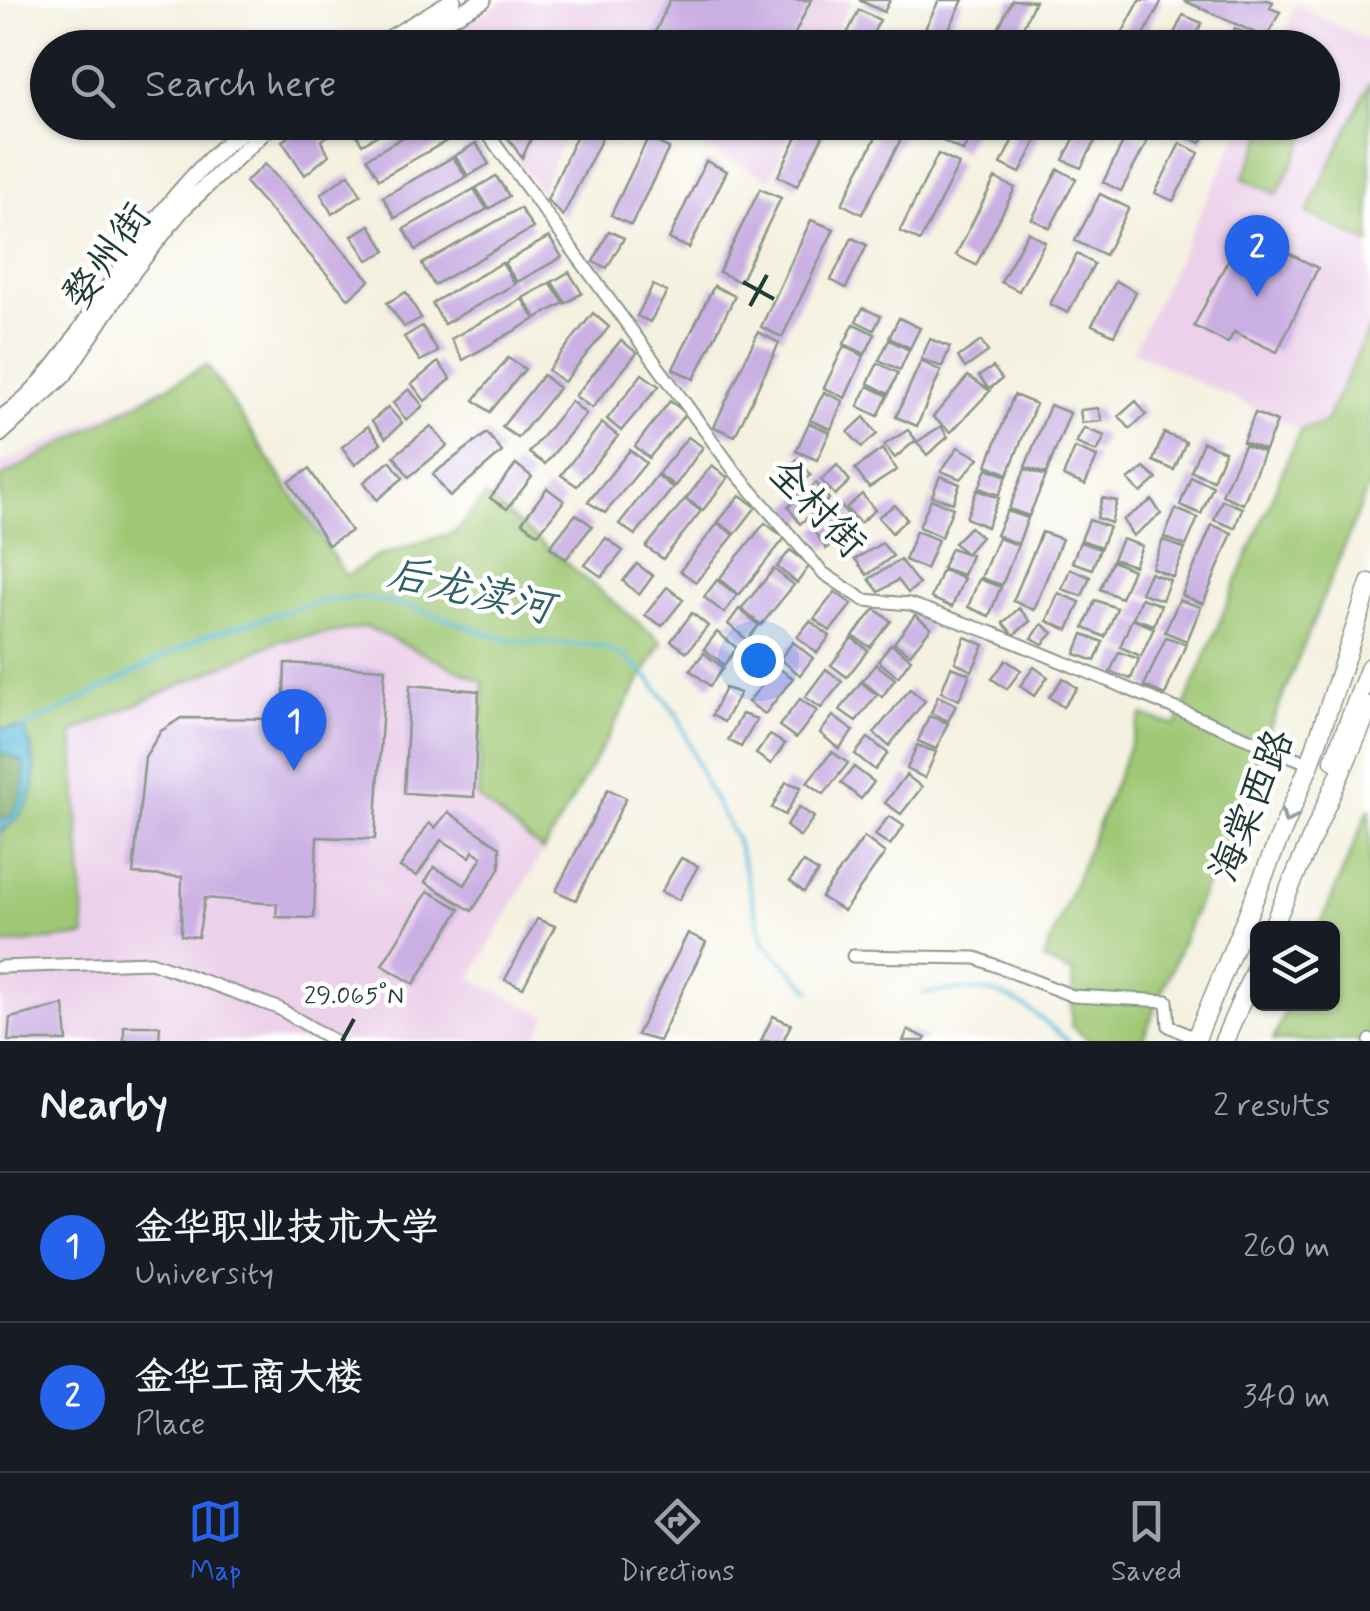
<!DOCTYPE html>
<html lang="en">
<head>
<meta charset="utf-8">
<style>
	:root { --surface:#171b24; --page:#20242c; --text:#f1f3f6; --muted:#9ea1a6; --line:#363941; --accent:#2563eb }
	body { margin:0; font-family:Mynerve,"LXGW WenKai TC",sans-serif; background:var(--page); color:var(--text) }
	.controls { position:absolute; right:30px; bottom:30px; display:grid; overflow:hidden; border-radius:15px; box-shadow:0 2px 8px #0004 }
	.controls button { width:90px; height:90px; display:grid; place-items:center; padding:0; border:0; border-bottom:2px solid var(--line); background:var(--surface); color:var(--text); font:50px sans-serif }
	.you { position:absolute; left:758px; top:660px; width:35px; height:35px; margin:-25px; border:8px solid #fff; border-radius:50%; background:#1a73e8; box-shadow:0 0 0 15px #1a73e833 }
	.badge { display:grid; place-items:center; width:65px; height:65px; border-radius:50%; background:var(--accent); color:#fff; font-size:32px; font-weight:700 }
	.pin { position:absolute; translate:-50% -82px; filter:drop-shadow(0 2px 5px #0008) }
	.pin::after { content:''; position:absolute; top:52px; width:35px; height:30px; background:inherit; clip-path:polygon(0 0,100% 0,50% 100%) }
	.list { margin:0; padding:0; list-style:none }
	h2 { display:flex; justify-content:space-between; align-items:center; height:130px; margin:0; padding:0 40px; font-size:42px }
	h2 small { font-size:32px; font-weight:400; color:var(--muted) }
	.list li { display:grid; grid-template-columns:65px 1fr auto; gap:30px; align-items:center; box-sizing:border-box; height:150px; padding:0 40px; border-top:2px solid var(--line) }
	.list b { display:block; font-size:38px; white-space:nowrap }
	.list p { margin:0; font-size:32px; white-space:nowrap; color:var(--muted) }
	.list em { font-size:32px; font-style:normal; color:var(--muted) }
	.icon { flex:none; width:55px; height:55px; fill:none; stroke:currentColor; stroke-width:2; stroke-linecap:round; stroke-linejoin:round }
	.map { position:relative; flex:none; width:1370px; height:1041px; overflow:hidden }
	.search { position:absolute; background:var(--surface); box-shadow:0 2px 8px #0004; left:30px; right:30px; top:30px; height:110px; display:flex; align-items:center; gap:25px; box-sizing:border-box; padding:0 35px; border-radius:55px; color:var(--muted); font-size:38px }
	.sheet { height:430px; background:var(--surface) }
	nav { display:flex; justify-content:space-around; align-items:center; box-sizing:border-box; height:140px; border-top:2px solid var(--line); background:var(--surface); font-size:28px; color:var(--muted) }
	nav a { display:grid; justify-items:center; gap:5px }
	nav .on { color:var(--accent) }
	.map>svg:first-child { display:block }
	.built { fill:#ecd1ea }
	.green { fill:#9fc874; stroke:#5f8254; stroke-width:2.5 }
	.forest { fill:#7fac66; stroke:#4f744d; stroke-width:2.5 }
	.water { fill:#59bbd8; stroke:#3c7c86; stroke-width:2.5 }
	.lines { fill:none; stroke-linecap:round; stroke-linejoin:round }
	.stream { stroke:#59bbd8; stroke-width:4 }
	.building { fill:#caafe3 }
	.pedestrian-casing { stroke:#8a978a; stroke-width:12 }
	.minor-casing { stroke:#8a978a; stroke-width:15 }
	.secondary-casing { stroke:#8a978a; stroke-width:19 }
	.primary-casing { stroke:#8a978a; stroke-width:21 }
	.pedestrian { stroke:#fff; stroke-width:9 }
	.minor { stroke:#fff; stroke-width:11 }
	.secondary { stroke:#fff; stroke-width:15 }
	.primary { stroke:#fff; stroke-width:18 }
	.oneway { stroke:#8f9e9a }
	.ticks { fill:none; stroke:#1f3d34; stroke-width:4 }
	.labels { text-anchor:middle; dominant-baseline:central; stroke-width:9; stroke-linejoin:round; paint-order:stroke }
	.street-label { font-size:40px; fill:#1f3d34; stroke:#fff }
	.water-label { font-size:42px; font-style:italic; fill:#306365; stroke:#fff }
	.ticks-label { font-size:25px; text-anchor:middle; fill:#1f3d34; stroke:#fff; stroke-width:9; stroke-linejoin:round; paint-order:stroke }
</style>
</head>
<body>
<div class="map">
<svg width="1370" height="1041" viewBox="0 0 1370 1041">
	<rect width="100%" height="100%" fill="#fff"/>
	<filter id="ink" filterUnits="userSpaceOnUse"><feTurbulence type="fractalNoise" baseFrequency=".01" numOctaves="2"/><feDisplacementMap in="SourceGraphic" scale="20" xChannelSelector="R" yChannelSelector="G"/><feConvolveMatrix kernelMatrix="1 2 1 2 8 2 1 2 1" color-interpolation-filters="sRGB"/></filter>
	<filter id="wash" filterUnits="userSpaceOnUse"><feTurbulence type="fractalNoise" baseFrequency=".0048" numOctaves="4" result="noise"/><feDisplacementMap in="SourceGraphic" scale="40" xChannelSelector="R" yChannelSelector="G"/><feGaussianBlur stdDeviation="2.25" result="paint"/><feColorMatrix in="noise" values="0 0 0 0 0 0 0 0 0 0 0 0 0 0 0 0 0 1.4 0 .05"/><feComposite in="paint" operator="in"/></filter>
	<g filter="url(#wash)">
		<rect width="100%" height="100%" fill="#f4f1e0"/>
		<!-- built -->
		<path class="built" d="M506,0H851L829,47L440,48L436,42Z
			M1295,4L1370,42V82L1307,212L1370,244V327L1325,424L1300,430L1133,351L1244,123L1322,122V48L1281,47Z
			M492,123H572L540,192Z
			M651,123H795L770,179Z
			M207,365L346,576L376,557L457,531L485,496L662,642L471,978L547,1016L534,1041H0V465Z"/>
		<!-- green -->
		<path class="green" d="M1370,82V244L1307,213Z
			M1270,123H1313L1277,194L1243,178Z
			M1370,327V483L1142,1041H1090L1071,1026L1073,973L1043,960L1142,715L1176,726L1300,430L1325,423Z
			M207,365L346,576L376,557L457,531L485,496L662,642L543,851L478,798L484,682L367,627L279,641L73,732L85,936L0,945V478Z
			M1370,807V1041H1273L1288,1004H1332V928H1319Z"/>
		<!-- forest -->
		<path class="forest" d="M0,752L22,761C29,782 22,798 10,817L0,818Z"/>
		<!-- water -->
		<path class="water" d="M0,728L25,729C41,771 40,805 0,833V818L10,817C22,798 29,782 22,761L0,752Z"/>
		<g class="lines">
			<!-- stream -->
			<path class="stream" d="M22,730L205,636L321,601L364,598L411,607L510,641L600,646L623,656L647,676L678,716L705,783L737,841L764,943L811,990
				M924,993C999,985 1010,992 1068,1041"/>
		</g>
		<g id="blocks">
			<!-- building -->
			<path class="building" d="M670,0H811L788,48H648Z
				M859,0H890L884,12Z
				M939,0H963L942,43L923,33Z
				M1012,0L1035,1L1013,48H989Z
				M1140,0H1162L1137,48H1131L1118,41Z
				M1183,0H1268L1273,2L1270,8L1280,12L1266,38Z
				M859,10L880,20L865,48H840Z
				M1183,15L1202,23L1189,48H1167Z
				M1235,28L1254,38L1249,48H1226Z
				M310,122H327L333,130L321,141L329,155L305,175L282,141Z
				M400,122L362,144L351,124L354,122Z
				M430,122H440L450,139L379,179L367,158Z
				M497,122H539L522,158Z
				M583,122H610L563,216L547,200Z
				M804,122H830L797,186L778,176Z
				M953,122H978L963,151L943,141Z
				M1021,122H1046L1020,173L1001,164Z
				M1083,122H1105L1081,168L1063,160Z
				M1130,122H1153L1147,134Z
				M1190,122H1212L1201,143L1183,135Z
				M881,127L902,137L862,214L842,204Z
				M1128,133L1147,142L1121,191L1103,182Z
				M648,138L669,148L631,225L611,215Z
				M476,143L489,164L468,176L455,156Z
				M1180,143L1199,153L1173,201L1155,193Z
				M938,154L959,164L920,241L900,231Z
				M453,157L466,177L395,218L383,197Z
				M706,161L727,171L689,248L669,239Z
				M265,164L370,280L349,299L245,182Z
				M1058,169L1076,179L1050,228L1032,219Z
				M349,174L361,195L332,214L321,194Z
				M496,176L509,196L489,209L476,188Z
				M995,178L1015,188L976,265L956,255Z
				M474,189L487,209L416,250L404,229Z
				M760,189L781,198L740,282L719,272Z
				M1100,194L1129,208L1105,255L1075,241Z
				M520,208L533,228L434,285L422,264Z
				M811,220L834,229L782,337L761,327Z
				M370,225L386,251L368,260L352,236Z
				M1246,225L1276,240L1272,245L1318,268L1277,352L1234,332L1228,343L1194,326Z
				M609,231L624,238L607,268L593,262Z
				M1028,232L1045,242L1019,291L1001,282Z
				M549,237L562,257L517,282L504,263Z
				M852,238L867,245L846,288L831,280Z
				M1077,254L1094,264L1068,313L1050,304Z
				M502,263L515,284L444,324L432,303Z
				M569,272L582,293L566,303L552,282Z
				M1116,281L1136,292L1114,335L1092,325Z
				M550,283L564,303L536,318L523,298Z
				M653,285L667,292L650,322L637,316Z
				M714,286L735,296L694,379L673,369Z
				M406,292L421,318L404,327L387,303Z
				M522,299L535,319L463,360L451,339Z
				M863,308L881,316L874,330L856,321Z
				M593,313L609,327L564,382L548,370Z
				M899,318L920,328L910,348L889,338Z
				M854,324L875,334L865,354L844,344Z
				M422,326L438,352L420,361L404,337Z
				M758,332L779,343L735,436L714,427Z
				M930,339L950,347L942,367L921,359Z
				M621,340L637,353L592,408L575,396Z
				M889,340L909,350L900,370L879,360Z
				M981,341L988,352L965,368L958,357Z
				M844,346L864,356L845,398L824,388Z
				M508,358L525,369L490,412L474,400Z
				M921,361L941,371L917,426L896,417Z
				M438,362L451,379L425,401L412,384Z
				M878,363L898,373L889,394L868,383Z
				M993,367L1002,379L989,389L979,376Z
				M642,374L659,386L621,431L607,419Z
				M543,375L559,388L518,438L502,427Z
				M968,376L990,391L951,432L933,417Z
				M868,386L888,396L878,416L858,406Z
				M409,389L423,406L406,420L393,403Z
				M824,392L843,401L831,429L810,420Z
				M1014,395L1036,404L1008,474L987,465Z
				M571,401L586,414L545,464L529,453Z
				M670,401L686,413L649,458L635,446Z
				M1136,401L1146,414L1130,429L1119,416Z
				M1050,405L1070,413L1046,474L1025,467Z
				M388,407L402,423L386,438L372,421Z
				M1098,408L1102,421L1082,423L1080,410Z
				M1255,413L1277,422L1265,450L1243,442Z
				M864,417L877,434L862,447L848,432Z
				M602,423L618,436L577,486L561,475Z
				M809,423L830,432L817,460L796,451Z
				M368,426L381,443L355,465L342,447Z
				M431,426L447,446L409,477L394,456Z
				M941,426L948,437L927,455L917,442Z
				M1084,428L1105,436L1097,452L1076,443Z
				M908,430L916,440L895,458L884,445Z
				M487,433L502,452L450,497L433,474Z
				M1164,433L1186,442L1174,470L1153,461Z
				M688,437L703,447L675,486L658,474Z
				M1203,442L1225,451L1213,480L1191,471Z
				M1244,445L1264,452L1243,504L1222,495Z
				M958,447L979,458L961,479L941,471Z
				M1075,448L1097,457L1085,485L1063,476Z
				M882,449L897,470L869,488L855,469Z
				M630,450L646,463L605,513L588,502Z
				M798,458L811,475L796,488L782,473Z
				M390,461L403,478L377,500L364,482Z
				M516,464L532,477L507,509L490,498Z
				M712,465L728,478L703,510L686,499Z
				M837,465L850,481L835,495L821,480Z
				M987,468L1007,476L999,495L979,488Z
				M1144,468L1157,479L1141,493L1128,480Z
				M309,469L351,531L328,545L289,482Z
				M1025,469L1046,476L1029,516L1009,509Z
				M657,475L673,488L635,535L619,524Z
				M940,476L960,484L953,503L932,496Z
				M1191,477L1213,486L1201,514L1180,505Z
				M816,483L829,499L800,524L788,507Z
				M547,488L564,501L538,534L522,522Z
				M977,490L999,498L987,527L966,518Z
				M862,494L875,510L860,523L846,508Z
				M740,495L756,507L735,534L718,522Z
				M1102,498L1117,501L1111,523L1097,518Z
				M685,499L701,511L663,559L646,547Z
				M931,499L953,508L941,537L919,527Z
				M1152,500L1161,514L1133,536L1123,520Z
				M1222,500L1242,508L1235,528L1214,520Z
				M895,505L907,519L892,533L878,517Z
				M842,507L855,523L826,549L814,531Z
				M1176,509L1198,518L1186,546L1164,537Z
				M1007,511L1028,518L1018,544L996,535Z
				M576,514L592,526L566,559L550,547Z
				M1089,520L1109,527L1101,547L1081,540Z
				M718,523L734,535L696,582L680,571Z
				M765,523L785,538L739,595L719,579Z
				M1212,525L1232,533L1203,604L1182,595Z
				M970,527L981,537L966,554L954,543Z
				M916,531L938,540L926,569L905,560Z
				M1042,532L1062,539L1034,610L1013,601Z
				M606,538L623,551L602,577L585,565Z
				M998,538L1018,545L1002,585L981,578Z
				M1122,539L1142,546L1134,566L1113,559Z
				M1163,540L1185,549L1173,577L1152,568Z
				M1080,542L1100,549L1092,569L1072,562Z
				M882,543L893,556L867,575L855,559Z
				M951,548L971,555L963,575L942,568Z
				M790,550L810,565L797,583L777,567Z
				M900,560L919,584L908,593L898,580L879,592L869,579Z
				M1112,561L1133,570L1121,598L1100,589Z
				M637,564L653,576L639,595L623,581Z
				M774,569L794,585L761,625L741,609Z
				M1070,569L1090,577L1082,596L1062,589Z
				M942,570L964,578L952,607L931,598Z
				M1150,573L1170,580L1162,600L1141,593Z
				M979,579L1001,587L989,616L968,607Z
				M717,580L737,595L724,613L704,597Z
				M667,587L683,600L662,626L645,615Z
				M835,592L852,604L830,631L814,619Z
				M1058,593L1080,602L1068,630L1047,621Z
				M1141,598L1161,605L1154,625L1133,618Z
				M1095,600L1117,608L1105,637L1084,628Z
				M1179,600L1201,607L1187,641L1165,632Z
				M1019,608L1030,621L1014,635L1003,623Z
				M739,609L759,625L747,640L728,624Z
				M875,609L891,621L870,647L853,636Z
				M692,613L708,626L687,652L671,641Z
				M915,615L931,628L910,654L894,643Z
				M1132,619L1154,628L1141,656L1120,647Z
				M810,621L830,636L817,653L797,637Z
				M1042,624L1053,633L1043,644L1032,638Z
				M717,632L737,648L724,665L704,649Z
				M1083,634L1103,642L1095,661L1075,654Z
				M965,637L984,645L972,671L955,662Z
				M1166,637L1186,644L1165,695L1144,686Z
				M852,638L868,650L847,677L831,665Z
				M793,642L813,658L800,675L780,659Z
				M891,644L911,659L898,677L878,661Z
				M1119,652L1139,659L1131,679L1110,672Z
				M704,653L723,668L710,686L690,670Z
				M1006,660L1021,670L1007,689L992,679Z
				M285,663L385,669L375,839L317,837L314,918L276,917L277,904L205,898L198,937L181,935L182,877L133,874L145,757L161,731L181,718L283,719Z
				M876,664L895,679L882,697L862,681Z
				M777,667L793,678L765,714L748,702Z
				M951,667L970,674L959,700L941,692Z
				M1034,667L1048,677L1034,696L1020,686Z
				M826,669L842,682L821,708L805,697Z
				M1063,678L1077,688L1063,707L1049,697Z
				M861,682L877,695L856,721L840,710Z
				M410,685L479,691L474,797L404,793Z
				M725,688L740,693L724,722L712,715Z
				M910,689L925,701L889,746L874,733Z
				M938,696L956,705L948,721L931,713Z
				M800,699L817,711L796,738L779,726Z
				M742,714L757,719L741,747L728,740Z
				M833,716L853,731L839,749L820,733Z
				M929,716L948,723L936,749L918,741Z
				M770,735L785,744L771,764L756,754Z
				M868,738L888,753L875,770L855,754Z
				M917,745L936,752L925,778L907,769Z
				M832,752L848,763L824,794L807,782Z
				M854,767L874,782L861,799L841,783Z
				M906,775L922,787L901,814L885,803Z
				M786,782L801,787L785,815L772,808Z
				M608,789L626,798L576,900L556,891Z
				M799,807L814,817L800,837L786,826Z
				M448,812L500,847V868L472,911L425,882L434,867L465,885L482,857L473,851L470,857L441,840L417,876L400,867L429,823L435,828Z
				M889,816L904,826L890,845L875,835Z
				M864,837L885,853L844,911L821,897Z
				M681,858L698,866L679,900L661,892Z
				M803,862L818,872L804,892L790,881Z
				M428,891L460,909L414,984L382,965Z
				M537,919L555,926L523,988L505,980Z
				M688,933L706,942L659,1041L637,1035Z
				M64,1005L67,1041H8L10,1018Z
				M773,1016L791,1024L783,1041H761Z
				M124,1026H160L159,1041H124Z
				M908,1030L926,1038L924,1041H903Z"/>
		</g>
	</g>
	<g filter="url(#ink)">
		<use href="#blocks" fill-opacity="0" stroke="#8a978a" stroke-width="2.5"/>
		<g class="lines">
			<defs>
				<path id="pedestrian" d="M1369,1041L1370,1039"/>
				<path id="minor" d="M479,122L736,473L823,573L864,600L910,604L995,634L1310,764
					M853,956L976,958L1073,996L1167,1001L1169,1026L1196,1039
					M0,967L151,962L278,1008L334,1041"/>
				<path id="secondary" d="M374,48L453,0
					M395,48L483,0
					M0,419C54,382 83,323 120,270C157,217 202,158 255,122
					M0,434L64,375L134,270L182,209L274,122"/>
				<path id="primary" d="M1334,760L1370,667
					M1272,928L1370,706
					M1195,1041L1310,764L1370,583
					M1224,1041L1258,963"/>
			</defs>
			<!-- pedestrian casing -->
			<use href="#pedestrian" class="pedestrian-casing"/>
			<!-- minor casing -->
			<use href="#minor" class="minor-casing"/>
			<!-- secondary casing -->
			<use href="#secondary" class="secondary-casing"/>
			<!-- primary casing -->
			<use href="#primary" class="primary-casing"/>
			<!-- pedestrian -->
			<use href="#pedestrian" class="pedestrian"/>
			<!-- minor -->
			<use href="#minor" class="minor"/>
			<!-- secondary -->
			<use href="#secondary" class="secondary"/>
			<!-- primary -->
			<use href="#primary" class="primary"/>
		</g>
		<!-- one-way arrows -->
		<defs><path id="oneway-chevron" d="M-2-3.5L2.5 0L-2 3.5" fill="none" stroke-width="1.6" stroke-linecap="round" stroke-linejoin="round" transform="scale(2.5)"/></defs>
		<use class="oneway" href="#oneway-chevron" transform="translate(1288 817) rotate(113)"/>
	</g>
	<!-- ticks -->
	<path class="ticks" d="M743,282L774,299M750,306L767,275M342,1041L354,1019"/>
	<g class="labels">
		<!-- street labels -->
		<g class="street-label">
			<text transform="translate(108 257) rotate(-54)">婺州街</text>
			<text transform="translate(816 509) rotate(46)">全村街</text>
			<text transform="translate(1253 806) rotate(-68)">海棠西路</text>
		</g>
		<!-- water labels -->
		<g class="water-label">
			<text transform="translate(470 592) rotate(13)">后龙渎河</text>
		</g>
	</g>
	<g class="ticks-label">
		<text x="354" y="1003">29.065°N</text>
	</g>
</svg>
<div class="controls">
<button><svg class="icon" aria-label="layers" viewBox="0 0 24 24"><path d="M12 4l9 5-9 5-9-5zM3 14l9 5 9-5"/></svg></button>
</div>
<div class="you"></div>
<div class="pin badge" style="left:294px;top:771px">1</div>
<div class="pin badge" style="left:1257px;top:297px">2</div>
<div class="search"><svg class="icon" aria-label="search" viewBox="0 0 24 24"><circle cx="10" cy="10" r="6"/><path d="M15 15l6 6"/></svg>Search here</div>
</div>
<section class="sheet">
<h2>Nearby<small>2 results</small></h2>
<ul class="list">
<li><span class="badge">1</span><div><b>金华职业技术大学</b><p>University</p></div><em>260 m</em></li>
<li><span class="badge">2</span><div><b>金华工商大楼</b><p>Place</p></div><em>340 m</em></li>
</ul>
</section>
<nav>
<a class="on"><svg class="icon" aria-label="map" viewBox="0 0 24 24"><path d="M3 6l6-2 6 2 6-2v14l-6 2-6-2-6 2zM9 4v14M15 6v14"/></svg>Map</a>
<a><svg class="icon" aria-label="directions" viewBox="0 0 24 24"><path d="M12 3l9 9-9 9-9-9zM9 14v-3h6M13 9l2 2-2 2"/></svg>Directions</a>
<a><svg class="icon" aria-label="saved" viewBox="0 0 24 24"><path d="M7 4h10v16l-5-4-5 4z"/></svg>Saved</a>
</nav>
</body>
</html>
